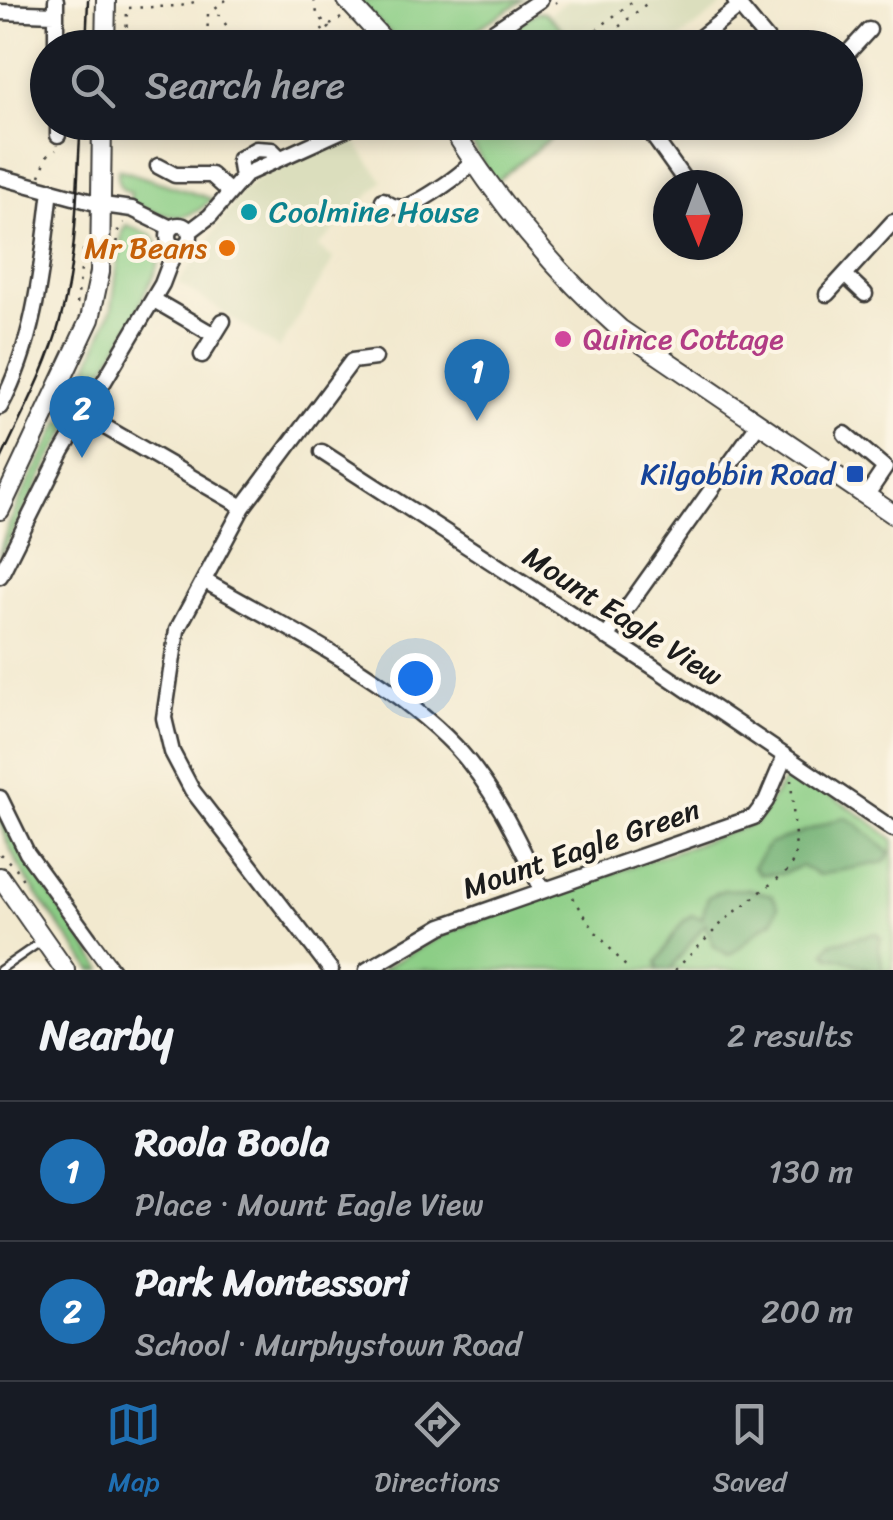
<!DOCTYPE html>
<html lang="en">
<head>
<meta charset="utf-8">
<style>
	:root { --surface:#171b24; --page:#242831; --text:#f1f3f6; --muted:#9ea1a6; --line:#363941; --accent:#1f6fb2 }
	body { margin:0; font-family:Sriracha,sans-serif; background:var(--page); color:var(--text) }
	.compass { position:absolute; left:653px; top:170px; width:90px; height:90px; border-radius:50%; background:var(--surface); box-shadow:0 5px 15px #0003; rotate:179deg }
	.you { position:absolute; left:415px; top:678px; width:35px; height:35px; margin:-25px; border:8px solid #fff; border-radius:50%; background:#1a73e8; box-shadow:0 0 0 15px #1a73e833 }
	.badge { display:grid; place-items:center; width:65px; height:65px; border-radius:50%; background:var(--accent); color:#fff; font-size:32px; font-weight:700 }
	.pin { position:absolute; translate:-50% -82px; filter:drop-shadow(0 2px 5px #0008) }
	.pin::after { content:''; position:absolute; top:52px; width:35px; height:30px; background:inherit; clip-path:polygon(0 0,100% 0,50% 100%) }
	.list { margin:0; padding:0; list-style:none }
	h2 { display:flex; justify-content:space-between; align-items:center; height:130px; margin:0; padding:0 40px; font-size:42px }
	h2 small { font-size:32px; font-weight:400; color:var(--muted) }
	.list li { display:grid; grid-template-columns:65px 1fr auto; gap:30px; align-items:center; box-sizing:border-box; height:140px; padding:0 40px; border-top:2px solid var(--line) }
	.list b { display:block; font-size:38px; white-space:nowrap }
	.list p { margin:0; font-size:32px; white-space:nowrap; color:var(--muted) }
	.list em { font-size:32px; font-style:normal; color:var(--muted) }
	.icon { flex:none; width:55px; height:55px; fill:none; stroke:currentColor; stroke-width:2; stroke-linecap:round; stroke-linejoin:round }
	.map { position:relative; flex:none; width:893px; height:970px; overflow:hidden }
	.search { position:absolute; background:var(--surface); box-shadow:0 5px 15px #0003; left:30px; right:30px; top:30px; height:110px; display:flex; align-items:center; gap:25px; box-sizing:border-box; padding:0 35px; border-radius:55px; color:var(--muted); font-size:38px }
	.sheet { height:410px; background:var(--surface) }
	nav { display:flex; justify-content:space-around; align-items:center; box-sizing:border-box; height:140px; border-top:2px solid var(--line); background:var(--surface); font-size:28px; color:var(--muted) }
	nav a { display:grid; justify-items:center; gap:5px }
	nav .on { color:var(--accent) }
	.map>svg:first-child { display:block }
	.built { fill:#dbdebd }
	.green { fill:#8cce86; stroke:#547551; stroke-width:2.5 }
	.forest { fill:#71b173; stroke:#466648; stroke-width:2.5 }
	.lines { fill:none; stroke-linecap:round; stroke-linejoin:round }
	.service-casing { stroke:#3c3b37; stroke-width:11 }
	.minor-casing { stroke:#3c3b37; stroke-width:19 }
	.tertiary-casing { stroke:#3c3b37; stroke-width:22 }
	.path { stroke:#3c3b37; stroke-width:2.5; stroke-dasharray:2.5 8; stroke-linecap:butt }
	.service { stroke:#fff; stroke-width:6 }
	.minor { stroke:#fff; stroke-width:14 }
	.tertiary { stroke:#fff; stroke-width:18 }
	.tram { stroke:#1c1c1c; stroke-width:2.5 }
	.culture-dot { fill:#0f9aa8; stroke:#fcf5e5; stroke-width:4 }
	.food-dot { fill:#e8710a; stroke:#fcf5e5; stroke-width:4 }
	.hotel-dot { fill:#d1479c; stroke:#fcf5e5; stroke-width:4 }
	.transit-dot { fill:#1a4fb4; stroke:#fcf5e5; stroke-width:4 }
	.labels { text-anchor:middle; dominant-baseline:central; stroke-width:8; stroke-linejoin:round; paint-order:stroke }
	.culture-label { font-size:30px; fill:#0d838f; stroke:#fcf5e5; text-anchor:start }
	.food-label { font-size:30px; fill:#c56008; stroke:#fcf5e5; text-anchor:end }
	.hotel-label { font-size:30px; fill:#b23c85; stroke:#fcf5e5; text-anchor:start }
	.transit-label { font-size:30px; fill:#164399; stroke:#fcf5e5; text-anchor:end }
	.street-label { font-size:30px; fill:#1c1c1c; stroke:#fcf5e5 }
</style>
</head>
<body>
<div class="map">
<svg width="893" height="970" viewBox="0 0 893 970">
	<rect width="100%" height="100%" fill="#fcf5e5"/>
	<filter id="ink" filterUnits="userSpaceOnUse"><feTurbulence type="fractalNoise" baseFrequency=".01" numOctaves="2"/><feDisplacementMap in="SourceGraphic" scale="20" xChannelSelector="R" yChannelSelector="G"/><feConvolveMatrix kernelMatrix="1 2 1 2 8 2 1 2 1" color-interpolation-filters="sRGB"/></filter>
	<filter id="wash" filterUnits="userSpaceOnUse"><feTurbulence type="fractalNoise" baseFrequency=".0048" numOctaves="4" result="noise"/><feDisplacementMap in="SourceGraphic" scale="40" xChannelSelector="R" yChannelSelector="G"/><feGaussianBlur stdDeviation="2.25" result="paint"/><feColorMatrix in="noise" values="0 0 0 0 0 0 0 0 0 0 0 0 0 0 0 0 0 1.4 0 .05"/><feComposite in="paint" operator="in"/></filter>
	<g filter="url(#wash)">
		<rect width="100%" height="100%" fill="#f2e9cf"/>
		<!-- built -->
		<path class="built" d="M569,0H717L722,6L669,47H561L553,38L548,15Z
			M351,136L383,181L318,247L334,259L279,349L179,283L244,189L262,176Z"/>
		<!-- green -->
		<path class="green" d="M355,0H523L450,46H404Z
			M536,12H545L563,30L554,38L561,47L477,48Z
			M461,123H570L494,183Z
			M118,169L212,199C183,229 162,214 130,202L131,193C117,189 118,182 118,169Z
			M126,225L152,235C173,265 142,284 138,313L94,386L83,380L112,308L122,232Z
			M86,388L91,391L51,458L0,558C0,529 46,452 60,422L68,420Z
			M789,773L798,774L870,821L893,839V970H380L447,933L494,914L756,823Z
			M0,813L46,888L103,970H92C67,934 0,855 0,813Z"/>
		<!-- forest -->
		<path class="forest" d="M844,817L856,823L890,853L885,862L819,875L801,866L781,874H760L753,867L769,844Z
			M748,889L772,895L778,906L773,921C759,925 747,946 728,955L714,946L705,924L670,970H658L657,962C668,948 677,922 692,915L702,918L708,897L723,890Z
			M876,933L881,938L879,947L883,970C862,970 851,959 830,957L825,952L831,943Z"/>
	</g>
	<g filter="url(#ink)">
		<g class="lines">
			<defs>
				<path id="service" d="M0,970L42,941"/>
				<path id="minor" d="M735,1L774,48
					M0,12L55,14
					M56,48V0
					M469,48L540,0
					M687,48L740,6
					M846,55L869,30
					M58,122V135
					M643,122L688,185
					M158,166L175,175H211L230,192
					M0,177L103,205L132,209L171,228
					M242,178L239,159L256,149L272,150L280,158
					M383,200C389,205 396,209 405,207C420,203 462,175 472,162
					M168 236a11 11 0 1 1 22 0a11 11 0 1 1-22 0Z
					M189,232L210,216L246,174L354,125
					M846,276L865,294
					M827,294L893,222
					M154,300L214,335
					M202,355L223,321
					M0,407C36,340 42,265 51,190
					M86,416L243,507
					M845,434L885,468L866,496
					M322,452L652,666L893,829
					M0,576L62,452L162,284L176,247
					M205,581C288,629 389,677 455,746C493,786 518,840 542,890
					M606,637L759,423
					M0,798L27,853L112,970
					M331,970L192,790L172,752L164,718L177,630L243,507L352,361L375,358
					M367,970L442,926L754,817L766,801L785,756"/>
				<path id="tertiary" d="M347,0L391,48
					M105,48L106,0
					M448,122C496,199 552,269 620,329L893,514
					M0,510L90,319L100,272L102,122
					M0,877L65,970"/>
			</defs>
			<!-- service casing -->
			<use href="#service" class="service-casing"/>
			<!-- minor casing -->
			<use href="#minor" class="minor-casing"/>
			<!-- tertiary casing -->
			<use href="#tertiary" class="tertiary-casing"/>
			<!-- path -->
			<path class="path" d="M226,0L215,8L241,48
				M314,0L317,13L344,48
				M555,3L560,0
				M403,36L425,43L440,39
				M508,40L557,36L568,28
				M603,40L651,0
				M580,43L634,0
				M126,48L127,8L181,6L201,0
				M207,48L208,13L213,9
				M227,48L230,42L252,48
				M263,48L269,44L277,48
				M295,48L341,18
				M363,48V47
				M227,122L232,132L254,122
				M125,127V122
				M40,176L47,156L56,150
				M117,253L118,231L124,223
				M77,304L84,243
				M0,854L16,868L26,885
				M573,897L594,930L629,970
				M675,970L726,919L790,869L796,851L791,780"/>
			<!-- service -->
			<use href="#service" class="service"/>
			<!-- minor -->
			<use href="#minor" class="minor"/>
			<!-- tertiary -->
			<use href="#tertiary" class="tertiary"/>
			<!-- tram -->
			<path class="tram" d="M86,48L88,0
				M0,462C21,416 47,370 60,321C78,257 76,188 81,122"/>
		</g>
	</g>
	<!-- markers -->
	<circle class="culture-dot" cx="249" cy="212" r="10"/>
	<circle class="food-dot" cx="227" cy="248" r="10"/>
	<circle class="hotel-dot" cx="563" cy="339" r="10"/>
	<rect class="transit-dot" x="845" y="464" width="20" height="20" rx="5"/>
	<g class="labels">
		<!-- culture labels -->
		<g class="culture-label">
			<text x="269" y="212">Coolmine House</text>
		</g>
		<!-- food labels -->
		<g class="food-label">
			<text x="207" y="248">Mr Beans</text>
		</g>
		<!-- hotel labels -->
		<g class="hotel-label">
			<text x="583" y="339">Quince Cottage</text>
		</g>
		<!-- transit labels -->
		<g class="transit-label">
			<text x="835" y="474">Kilgobbin Road</text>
		</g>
		<!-- street labels -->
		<g class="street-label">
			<text transform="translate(623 616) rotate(33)">Mount Eagle View</text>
			<text transform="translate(581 849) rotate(-19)">Mount Eagle Green</text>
		</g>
	</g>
</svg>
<svg class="compass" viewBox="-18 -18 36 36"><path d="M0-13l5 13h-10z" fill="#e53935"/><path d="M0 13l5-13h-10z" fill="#9ea1a6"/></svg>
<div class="you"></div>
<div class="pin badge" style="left:477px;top:421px">1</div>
<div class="pin badge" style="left:82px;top:458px">2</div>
<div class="search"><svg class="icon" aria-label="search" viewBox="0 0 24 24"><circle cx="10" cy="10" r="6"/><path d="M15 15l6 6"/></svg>Search here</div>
</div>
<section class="sheet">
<h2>Nearby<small>2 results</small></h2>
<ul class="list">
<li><span class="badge">1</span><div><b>Roola Boola</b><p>Place · Mount Eagle View</p></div><em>130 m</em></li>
<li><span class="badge">2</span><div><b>Park Montessori</b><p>School · Murphystown Road</p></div><em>200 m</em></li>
</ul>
</section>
<nav>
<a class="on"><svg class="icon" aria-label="map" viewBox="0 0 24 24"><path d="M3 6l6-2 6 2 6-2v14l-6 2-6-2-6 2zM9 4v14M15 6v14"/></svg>Map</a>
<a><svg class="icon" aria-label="directions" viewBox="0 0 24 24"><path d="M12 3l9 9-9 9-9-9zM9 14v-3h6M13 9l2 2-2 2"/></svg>Directions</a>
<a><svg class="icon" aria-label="saved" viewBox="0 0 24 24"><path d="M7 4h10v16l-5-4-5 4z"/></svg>Saved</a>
</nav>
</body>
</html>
